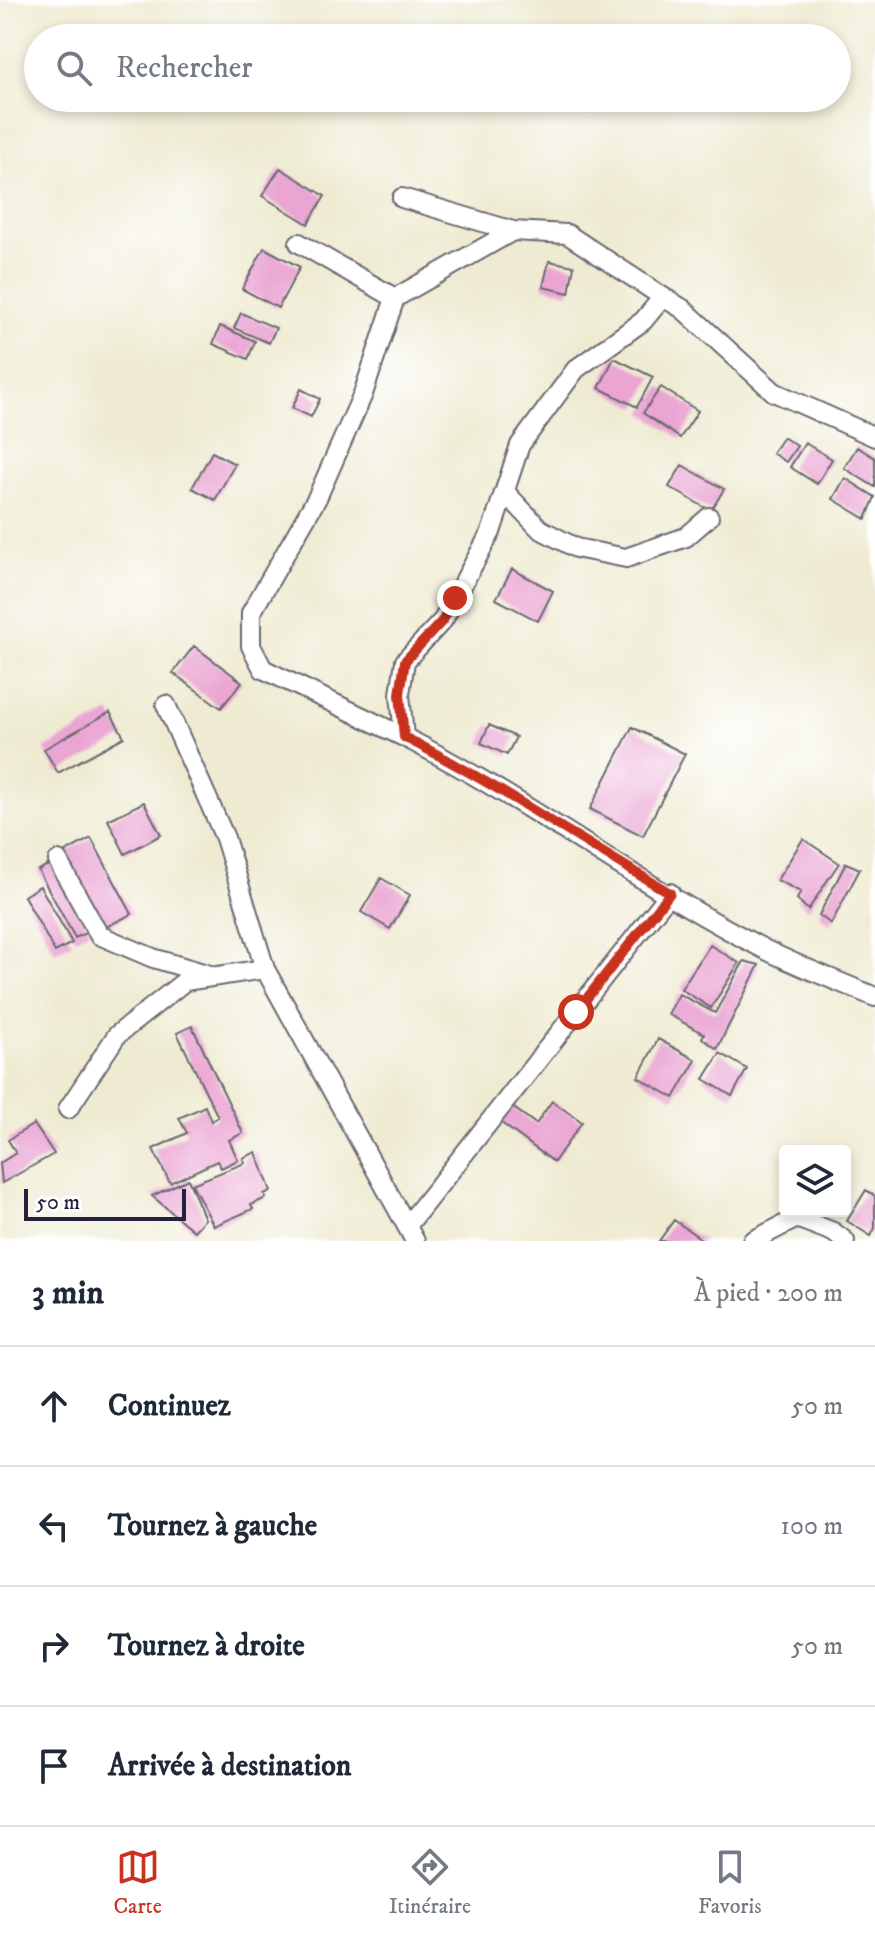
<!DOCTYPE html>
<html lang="fr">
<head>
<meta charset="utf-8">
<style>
	:root { --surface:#fff; --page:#f6f6f7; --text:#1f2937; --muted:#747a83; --line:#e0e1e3; --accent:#c8321e }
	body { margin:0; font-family:"IM FELL DW Pica",serif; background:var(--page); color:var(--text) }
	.controls { position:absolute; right:24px; bottom:24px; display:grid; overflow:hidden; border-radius:8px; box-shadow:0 4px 12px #0003 }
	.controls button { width:72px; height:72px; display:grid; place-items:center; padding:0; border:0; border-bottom:2px solid var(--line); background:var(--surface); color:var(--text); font:40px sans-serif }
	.scale { position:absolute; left:24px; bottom:20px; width:162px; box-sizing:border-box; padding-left:8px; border:4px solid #22223b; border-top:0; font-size:22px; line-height:28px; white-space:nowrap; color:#22223b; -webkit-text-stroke:6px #fff; paint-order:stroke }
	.stop { position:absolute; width:24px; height:24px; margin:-18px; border:6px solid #c8321e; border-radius:50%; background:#fff }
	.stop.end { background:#c8321e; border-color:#fff; box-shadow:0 2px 8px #0008 }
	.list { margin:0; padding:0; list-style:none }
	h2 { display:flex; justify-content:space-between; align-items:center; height:104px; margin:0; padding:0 32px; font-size:34px }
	h2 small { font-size:26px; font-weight:400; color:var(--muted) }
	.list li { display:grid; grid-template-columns:52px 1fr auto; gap:24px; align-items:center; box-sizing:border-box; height:120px; padding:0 32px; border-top:2px solid var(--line) }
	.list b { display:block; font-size:30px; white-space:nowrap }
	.list em { font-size:26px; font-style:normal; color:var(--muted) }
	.icon { flex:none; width:44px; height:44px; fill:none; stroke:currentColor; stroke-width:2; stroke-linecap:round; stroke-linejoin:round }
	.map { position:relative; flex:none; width:875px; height:1241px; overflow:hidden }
	.search { position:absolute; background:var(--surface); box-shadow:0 4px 12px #0003; left:24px; right:24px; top:24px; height:88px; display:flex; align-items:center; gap:20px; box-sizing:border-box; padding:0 28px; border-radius:44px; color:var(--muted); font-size:30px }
	.sheet { height:584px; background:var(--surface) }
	nav { display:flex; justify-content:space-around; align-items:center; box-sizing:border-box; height:112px; border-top:2px solid var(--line); background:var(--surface); font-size:22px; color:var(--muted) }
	nav a { display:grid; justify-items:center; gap:4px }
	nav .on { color:var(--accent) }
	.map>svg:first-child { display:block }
	.building { fill:#eaa5d3 }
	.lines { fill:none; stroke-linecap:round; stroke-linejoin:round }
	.minor-casing { stroke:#6a6870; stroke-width:22 }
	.minor { stroke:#fff; stroke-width:18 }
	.route { stroke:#c8321e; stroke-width:10 }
</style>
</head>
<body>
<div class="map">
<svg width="875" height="1241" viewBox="0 0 875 1241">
	<rect width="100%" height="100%" fill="#fff"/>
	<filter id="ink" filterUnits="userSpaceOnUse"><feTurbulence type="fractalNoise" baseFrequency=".0125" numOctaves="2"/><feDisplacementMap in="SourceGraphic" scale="16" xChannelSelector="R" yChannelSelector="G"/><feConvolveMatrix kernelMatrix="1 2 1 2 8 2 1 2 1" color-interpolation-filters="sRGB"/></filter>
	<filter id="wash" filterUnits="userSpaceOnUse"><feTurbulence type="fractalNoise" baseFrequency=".006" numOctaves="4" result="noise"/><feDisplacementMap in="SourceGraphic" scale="32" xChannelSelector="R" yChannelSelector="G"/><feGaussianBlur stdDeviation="1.8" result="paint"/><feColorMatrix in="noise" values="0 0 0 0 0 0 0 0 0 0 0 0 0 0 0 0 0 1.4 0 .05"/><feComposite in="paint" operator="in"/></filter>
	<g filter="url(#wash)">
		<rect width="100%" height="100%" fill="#efebd3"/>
		<g id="blocks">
			<!-- building -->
			<path class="building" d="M280,168L325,196L308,224L262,196Z
				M264,248L300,267L278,308L242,289Z
				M549,261L574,266L569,293L543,287Z
				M241,313L276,328L269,343L234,328Z
				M220,326L255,341L248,359L213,344Z
				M614,358L653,377L637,407L599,388Z
				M661,387L698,411L680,438L643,413Z
				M301,389L320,399L311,417L292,408Z
				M783,437L797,446L786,462L772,453Z
				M805,443L832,459L817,484L790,467Z
				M857,447L875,458V487L844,468Z
				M212,452L235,464L215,500L192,488Z
				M682,465L724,489L711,511L669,487Z
				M845,478L875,497L866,519L833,499Z
				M512,569L553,591L538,621L496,599Z
				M194,646L242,682L221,708L173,673Z
				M110,712L124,737L58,773L44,749Z
				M489,725L516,737L507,755L481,743Z
				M632,727L685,754L643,836L590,809Z
				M144,802L161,835L125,854L108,820Z
				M91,838L132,914L102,929L62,854Z
				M803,839L839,863L808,910L797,899L801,892L777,880Z
				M52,863L90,931L75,938L38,870Z
				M846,863L860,869L831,924L819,915Z
				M381,878L410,895L390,929L361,912Z
				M40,886L72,943L55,952L24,896Z
				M710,945L739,963L711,1008L681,989Z
				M744,961L759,965L717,1049L702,1038L704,1034L668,1014L679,994L715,1013Z
				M192,1026L243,1133L229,1140L238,1160L221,1168L217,1161L170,1183L153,1149L187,1133L179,1118L205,1106L211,1121L218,1117L177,1033Z
				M658,1039L696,1060L674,1098L638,1077Z
				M720,1053L747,1069L732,1096L704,1079Z
				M552,1101L582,1122L554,1162L500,1122L511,1106L536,1124Z
				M34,1124L54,1154L2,1183L0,1163L16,1153L8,1140Z
				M256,1152L271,1191L264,1194L266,1198L251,1205L253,1209L214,1226L192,1184L245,1163L243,1158Z
				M188,1179L205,1219L194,1231L152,1196Z
				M866,1190L875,1196V1228L871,1236L847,1221Z
				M674,1220L704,1241H659Z"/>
		</g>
	</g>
	<g filter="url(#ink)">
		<use href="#blocks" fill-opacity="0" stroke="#6a6870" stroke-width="2"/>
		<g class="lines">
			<defs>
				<path id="minor" d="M402,198L513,231L567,234L663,297
					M299,243L395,298L363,394L317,498L251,613V646L263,669L404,737
					M395,298L513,231
					M875,437L774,392L683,309L663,297L643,321L576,369L520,445L491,532L443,620L405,661L400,694L404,737C530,801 642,887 768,951C803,968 840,982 875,997
					M505,492L540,529L576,548L626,558L686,537L709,517
					M166,705L225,838L265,969L415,1241
					M58,861L99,935L153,958L210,975
					M68,1109L117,1035L185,981L265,969
					M407,1226L670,893
					M752,1241L797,1218L833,1232L845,1241"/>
			</defs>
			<!-- minor casing -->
			<use href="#minor" class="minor-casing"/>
			<!-- minor -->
			<use href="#minor" class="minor"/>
		</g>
	</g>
	<g class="lines" filter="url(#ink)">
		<!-- route -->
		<path class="route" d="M455,598L443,620L405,661L400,694L404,737C496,784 581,841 670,893L576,1012"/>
	</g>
</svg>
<div class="controls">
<button><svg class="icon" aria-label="layers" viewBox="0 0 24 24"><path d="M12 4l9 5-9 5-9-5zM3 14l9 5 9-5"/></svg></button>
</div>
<div class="scale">50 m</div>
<div class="stop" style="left:576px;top:1012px"></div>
<div class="stop end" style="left:455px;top:598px"></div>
<div class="search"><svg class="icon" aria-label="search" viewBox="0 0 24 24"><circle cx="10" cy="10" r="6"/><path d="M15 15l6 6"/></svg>Rechercher</div>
</div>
<section class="sheet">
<h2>3 min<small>À pied · 200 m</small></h2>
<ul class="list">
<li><svg class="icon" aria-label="ahead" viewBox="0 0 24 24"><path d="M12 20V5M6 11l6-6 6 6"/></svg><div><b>Continuez</b></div><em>50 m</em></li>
<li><svg class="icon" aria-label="left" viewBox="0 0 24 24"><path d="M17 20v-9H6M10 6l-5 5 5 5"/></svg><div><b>Tournez à gauche</b></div><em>100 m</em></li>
<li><svg class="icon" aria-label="right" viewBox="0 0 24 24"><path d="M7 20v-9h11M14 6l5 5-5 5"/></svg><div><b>Tournez à droite</b></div><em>50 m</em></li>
<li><svg class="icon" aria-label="arrive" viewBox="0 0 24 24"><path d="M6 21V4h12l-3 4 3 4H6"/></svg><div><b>Arrivée à destination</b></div></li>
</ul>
</section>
<nav>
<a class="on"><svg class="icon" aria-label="map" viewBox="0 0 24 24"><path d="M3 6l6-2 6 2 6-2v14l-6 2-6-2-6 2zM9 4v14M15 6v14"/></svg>Carte</a>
<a><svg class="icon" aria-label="directions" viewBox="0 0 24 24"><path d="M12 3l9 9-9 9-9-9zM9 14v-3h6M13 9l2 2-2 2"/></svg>Itinéraire</a>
<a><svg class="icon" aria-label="saved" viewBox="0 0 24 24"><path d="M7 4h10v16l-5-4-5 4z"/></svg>Favoris</a>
</nav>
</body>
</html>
